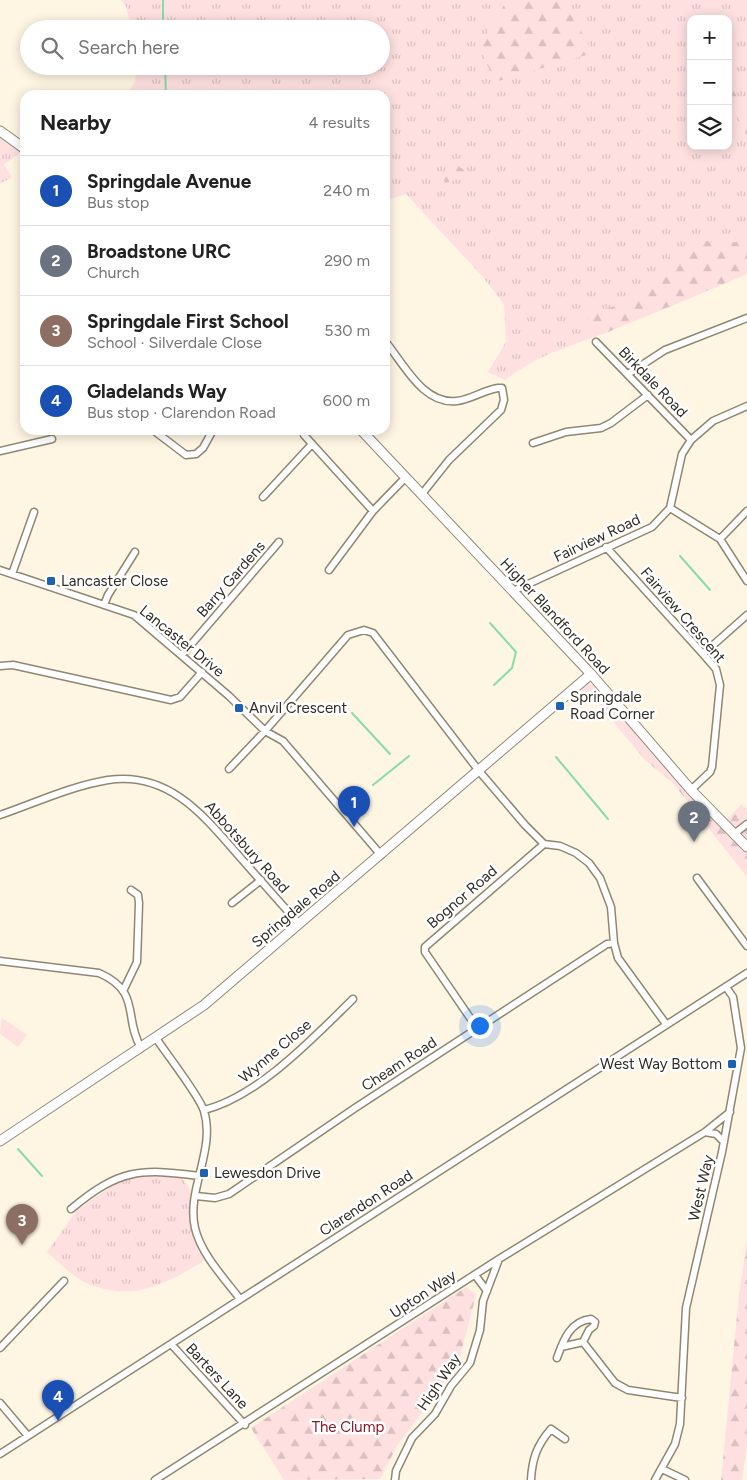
<!DOCTYPE html>
<html lang="en">
<head>
<meta charset="utf-8">
<style>
	:root { --surface:#fff; --page:#f6f6f6; --text:#222; --muted:#767676; --line:#e0e0e0; --accent:#1e60b1 }
	body { margin:0; font-family:Figtree,sans-serif; background:var(--page); color:var(--text) }
	.controls { position:absolute; right:15px; top:15px; display:grid; overflow:hidden; border-radius:10px; box-shadow:0 2px 12px #0003 }
	.controls button { width:45px; height:45px; display:grid; place-items:center; padding:0; border:0; border-bottom:1px solid var(--line); background:var(--surface); color:var(--text); font:25px sans-serif }
	.you { position:absolute; left:479px; top:1025px; width:18px; height:18px; margin:-12px; border:4px solid #fff; border-radius:50%; background:#1a73e8; box-shadow:0 0 0 8px #1a73e833 }
	.badge { display:grid; place-items:center; width:32px; height:32px; border-radius:50%; background:var(--accent); color:#fff; font-size:16px; font-weight:700 }
	.pin { position:absolute; translate:-50% -41px; filter:drop-shadow(0 1px 2px #0008) }
	.pin::after { content:''; position:absolute; top:26px; width:18px; height:15px; background:inherit; clip-path:polygon(0 0,100% 0,50% 100%) }
	.list { margin:0; padding:0; list-style:none }
	h2 { display:flex; justify-content:space-between; align-items:center; height:65px; margin:0; padding:0 20px; font-size:21px }
	h2 small { font-size:16px; font-weight:400; color:var(--muted) }
	.list li { display:grid; grid-template-columns:32px 1fr auto; gap:15px; align-items:center; box-sizing:border-box; height:70px; padding:0 20px; border-top:1px solid var(--line) }
	.list b { display:block; font-size:19px; white-space:nowrap }
	.list p { margin:0; font-size:16px; white-space:nowrap; color:var(--muted) }
	.list em { font-size:16px; font-style:normal; color:var(--muted) }
	.icon { flex:none; width:28px; height:28px; fill:none; stroke:currentColor; stroke-width:2; stroke-linecap:round; stroke-linejoin:round }
	.map { position:relative; flex:none; width:747px; height:1480px; overflow:hidden }
	.search { position:absolute; background:var(--surface); box-shadow:0 2px 12px #0003; left:20px; top:20px; width:370px; height:55px; display:flex; align-items:center; gap:12px; box-sizing:border-box; padding:0 18px; border-radius:28px; color:var(--muted); font-size:19px }
	.panel { position:absolute; background:var(--surface); box-shadow:0 2px 12px #0003; left:20px; top:90px; width:370px; height:345px; border-radius:15px }
	.map>svg:first-child { display:block }
	.grass { fill:url(#grass-tufts); fill-rule:evenodd }
	.forest { fill:url(#forest-firs) }
	.pitch { fill:#fee0e0 }
	.lines { fill:none; stroke-linecap:round; stroke-linejoin:round }
	.stream { stroke:#87dda4; stroke-width:2 }
	.street-casing { stroke:#908772; stroke-width:9 }
	.secondary-casing { stroke:#908772; stroke-width:11 }
	.street { stroke:#fff; stroke-width:6 }
	.secondary { stroke:#fff; stroke-width:9 }
	.poi-dot { fill:#1e60b1; stroke:#fff; stroke-width:2 }
	.labels { text-anchor:middle; dominant-baseline:central; stroke-width:5; stroke-linejoin:round; paint-order:stroke }
	.street-label { font-size:15px; fill:#312d25; stroke:#fff }
	.poi-label { font-size:15px; fill:#312d25; stroke:#fff; text-anchor:start }
	.park-label { font-size:15px; fill:#87172a; stroke:#fff }
</style>
</head>
<body>
<div class="map">
<svg width="747" height="1480" viewBox="0 0 747 1480">
	<defs>
		<pattern id="grass-tufts" width="24" height="20" patternUnits="userSpaceOnUse" patternTransform="scale(1.25)"><rect width="24" height="20" fill="#fee0e0"/><path d="M3 7l-1-3M5 7V3M7 7l1-3M15 17l-1-3M17 17v-4M19 17l1-3" fill="none" stroke="#dac0c0"/></pattern>
		<pattern id="forest-firs" width="22" height="20" patternUnits="userSpaceOnUse" patternTransform="scale(1.25)"><rect width="22" height="20" fill="#fee0e0"/><path d="M5 1l3.5 6h-7zM16 11l3.5 6h-7z" fill="#dac0c0"/></pattern>
	</defs>
	<rect width="100%" height="100%" fill="#fef5e3"/>
	<!-- grass -->
	<path class="grass" d="M121,0H747V274C700,294 653,314 605,333C566,348 539,354 505,380L488,372L506,342L504,304L482,276L406,194L385,201V95H126L135,82L137,66H381V29H131L126,6ZM691,19H728V146H691Z
		M0,136L25,150L4,164L12,177L0,184Z
		M137,1176L181,1177L191,1190C187,1217 189,1237 207,1259C169,1282 137,1302 91,1285C74,1279 60,1263 47,1252L77,1210L115,1184Z"/>
	<!-- forest -->
	<path class="forest" d="M507,0L558,1L575,20L593,53L495,82L479,47Z
		M730,89L734,91L747,119V139L730,100Z
		M455,162L461,168L474,175L445,183L442,174Z
		M694,239L724,244L747,240V274L603,334L598,333L587,320L588,314L625,303L656,278L672,252Z
		M588,683L598,687L721,825L742,804L747,810V877L673,783L645,760L591,695L581,690Z
		M747,1240V1444L742,1480H721L739,1295Z
		M466,1287L476,1295L460,1357L432,1399L397,1446L380,1479L284,1480L251,1428Z"/>
	<!-- pitch -->
	<path class="pitch" d="M2,1018L27,1035L18,1047L0,1034Z"/>
	<g class="lines">
		<!-- stream -->
		<path class="stream" d="M163,0V29
			M165,66L166,95
			M680,556L710,590
			M490,623L516,652L512,668L494,685
			M352,713L390,754
			M556,757L608,819
			M373,785L409,756
			M18,1149L42,1176"/>
		<defs>
			<path id="street" d="M385,341C404,364 423,405 457,401C472,399 484,390 498,388H502L504,400L501,410L449,460L422,494
				M596,342L691,440
				M628,374L665,350L747,318
				M153,430L186,455L196,454L203,448L213,430
				M304,435L373,511
				M533,443L566,432L601,428L611,423L648,395
				M0,451L52,439
				M263,497L312,444
				M670,508L720,539L747,581
				M720,539L747,511
				M606,547L703,654L716,669L720,685L712,767L710,772L691,790
				M0,570L134,615L229,696L265,731L283,741L381,855
				M329,570L373,511L406,477
				M12,574L34,512
				M513,591L652,527L670,508L682,454L691,440L713,421L747,406
				M104,605L108,595L135,552
				M703,654L747,615
				M182,655L279,542
				M0,666L13,665L171,700L180,697L202,672
				M229,769L265,731L348,635L364,630L373,633L479,771L525,825L544,844L560,846L576,853L589,863L600,878L611,907L614,943L618,958L666,1024
				M0,815C35,803 71,786 108,780C169,771 204,816 239,856C259,879 279,901 299,924
				M734,834L747,824
				M697,878L747,946
				M232,903L261,880
				M0,961L99,973C142,992 123,1017 141,1048
				M123,991L137,962L139,903L138,895L131,890
				M477,1028L425,952V947L544,844
				M156,1038C167,1055 199,1095 204,1111C216,1150 186,1190 195,1228C201,1254 224,1278 240,1299
				M204,1110C258,1097 314,1037 353,999
				M705,1132L716,1134L724,1142
				M196,1196L215,1198L229,1194L355,1108L607,944L614,943
				M71,1209C119,1169 140,1168 199,1176
				M475,1275L487,1291
				M171,1344L245,1425
				M561,1347L583,1342
				M0,1348L64,1281
				M557,1358C563,1341 570,1321 591,1319L595,1322L594,1326L589,1330L583,1342L615,1383L628,1390L682,1398
				M0,1403L28,1436
				M0,1454L747,973
				M662,1469L685,1480
				M155,1480L499,1259L705,1132L730,1112
				M395,1480L396,1471L412,1438L435,1414L451,1386L470,1363L480,1330L483,1301L499,1259
				M531,1480C532,1459 537,1445 551,1429L565,1439
				M655,1480L675,1444L680,1424L686,1308L722,1152L741,1048L733,997L726,987"/>
			<path id="secondary" d="M0,131L25,149
				M361,430L591,674L691,790L747,847
				M0,1141L204,1005L591,674"/>
		</defs>
		<!-- street casing -->
		<use href="#street" class="street-casing"/>
		<!-- secondary casing -->
		<use href="#secondary" class="secondary-casing"/>
		<!-- street -->
		<use href="#street" class="street"/>
		<!-- secondary -->
		<use href="#secondary" class="secondary"/>
	</g>
	<!-- markers -->
	<g class="poi-dot">
		<rect x="46" y="576" width="10" height="10" rx="2.5"/>
		<rect x="555" y="701" width="10" height="10" rx="2.5"/>
		<rect x="234" y="703" width="10" height="10" rx="2.5"/>
		<rect x="727" y="1059" width="10" height="10" rx="2.5"/>
		<rect x="199" y="1168" width="10" height="10" rx="2.5"/>
	</g>
	<g class="labels">
		<!-- street labels -->
		<g class="street-label">
			<text transform="translate(653 382) rotate(46)">Birkdale Road</text>
			<text transform="translate(597 538) rotate(-25)">Fairview Road</text>
			<text transform="translate(231 579) rotate(-49)">Barry Gardens</text>
			<text transform="translate(683 615) rotate(49)">Fairview Crescent</text>
			<text transform="translate(555 616) rotate(47)">Higher Blandford Road</text>
			<text transform="translate(182 641) rotate(39)">Lancaster Drive</text>
			<text transform="translate(247 847) rotate(48)">Abbotsbury Road</text>
			<text transform="translate(462 897) rotate(-41)">Bognor Road</text>
			<text transform="translate(296 909) rotate(-40)">Springdale Road</text>
			<text transform="translate(275 1051) rotate(-40)">Wynne Close</text>
			<text transform="translate(399 1064) rotate(-33)">Cheam Road</text>
			<text transform="translate(701 1188) rotate(-77)">West Way</text>
			<text transform="translate(366 1203) rotate(-33)">Clarendon Road</text>
			<text transform="translate(423 1294) rotate(-33)">Upton Way</text>
			<text transform="translate(217 1376) rotate(47)">Barters Lane</text>
			<text transform="translate(439 1382) rotate(-56)">High Way</text>
		</g>
		<!-- poi labels -->
		<g class="poi-label">
			<text x="61" y="581">Lancaster Close</text>
			<text x="570" y="697">Springdale<tspan x="570" dy="17">Road Corner</tspan></text>
			<text x="249" y="708">Anvil Crescent</text>
			<text x="722" y="1064" text-anchor="end">West Way Bottom</text>
			<text x="214" y="1173">Lewesdon Drive</text>
		</g>
		<!-- park labels -->
		<g class="park-label">
			<text x="348" y="1427">The Clump</text>
		</g>
	</g>
</svg>
<div class="controls">
<button>+</button>
<button>−</button>
<button><svg class="icon" aria-label="layers" viewBox="0 0 24 24"><path d="M12 4l9 5-9 5-9-5zM3 14l9 5 9-5"/></svg></button>
</div>
<div class="you"></div>
<div class="pin badge" style="left:354px;top:827px;background:#1a4fb4">1</div>
<div class="pin badge" style="left:694px;top:842px;background:#6b7280">2</div>
<div class="pin badge" style="left:22px;top:1245px;background:#8d6e63">3</div>
<div class="pin badge" style="left:58px;top:1421px;background:#1a4fb4">4</div>
<div class="search"><svg class="icon" aria-label="search" viewBox="0 0 24 24"><circle cx="10" cy="10" r="6"/><path d="M15 15l6 6"/></svg>Search here</div>
<section class="panel">
<h2>Nearby<small>4 results</small></h2>
<ul class="list">
<li><span class="badge" style="background:#1a4fb4">1</span><div><b>Springdale Avenue</b><p>Bus stop</p></div><em>240 m</em></li>
<li><span class="badge" style="background:#6b7280">2</span><div><b>Broadstone URC</b><p>Church</p></div><em>290 m</em></li>
<li><span class="badge" style="background:#8d6e63">3</span><div><b>Springdale First School</b><p>School · Silverdale Close</p></div><em>530 m</em></li>
<li><span class="badge" style="background:#1a4fb4">4</span><div><b>Gladelands Way</b><p>Bus stop · Clarendon Road</p></div><em>600 m</em></li>
</ul>
</section>
</div>
</body>
</html>
